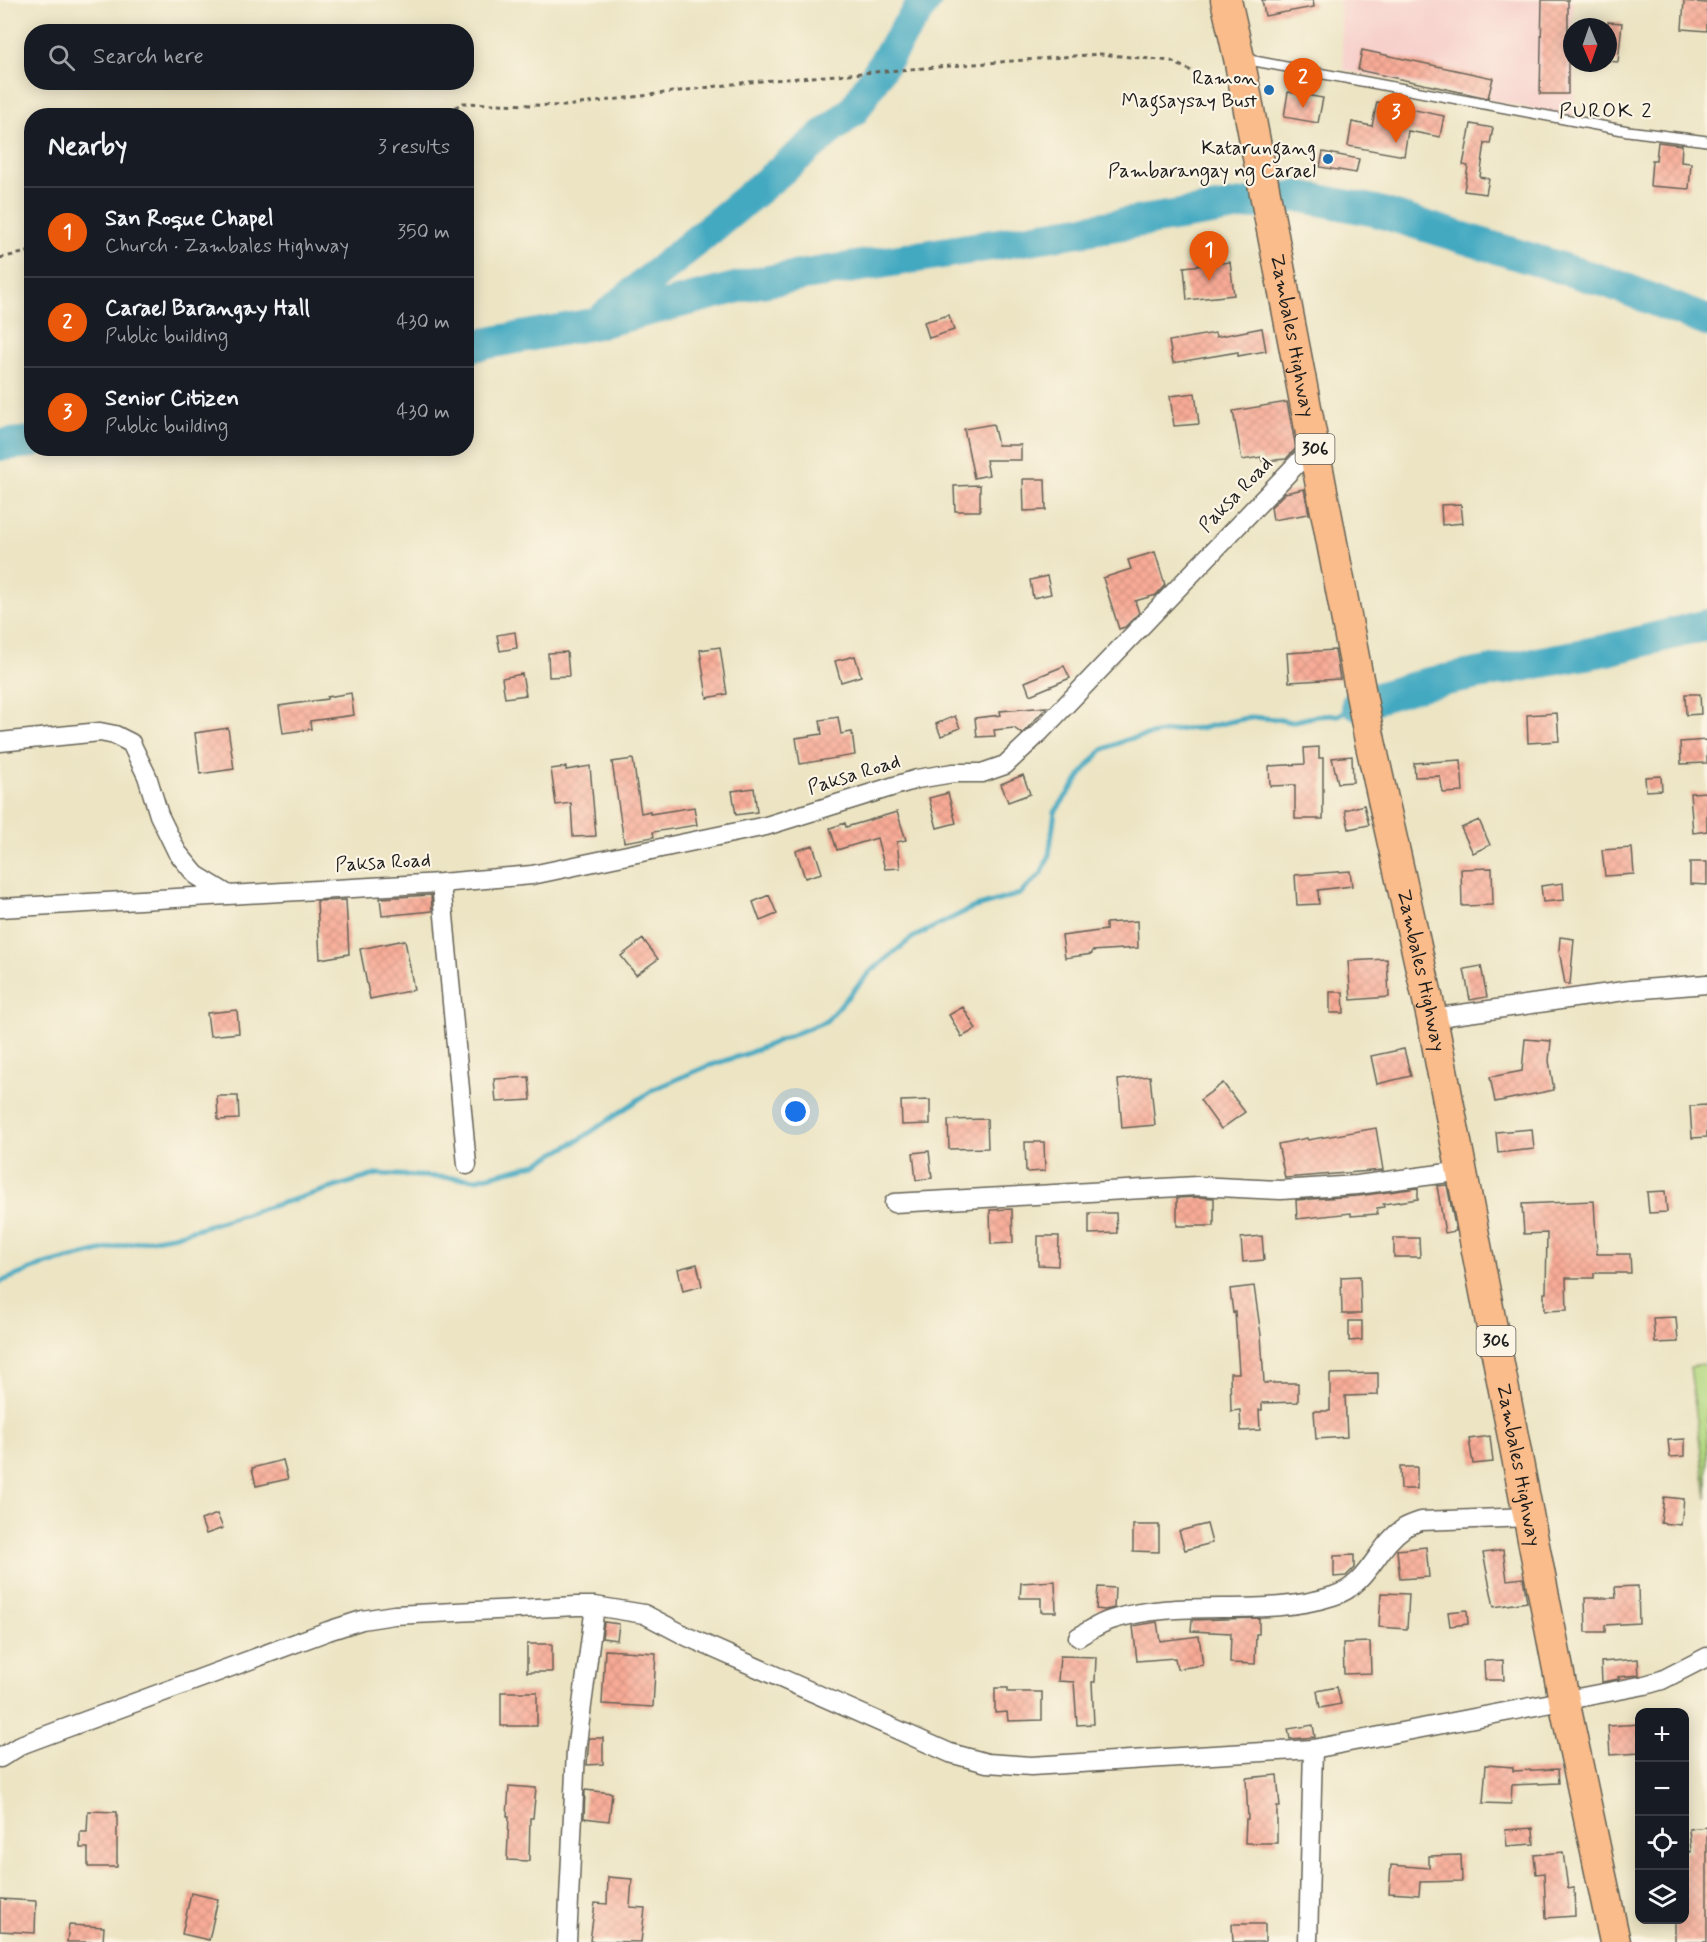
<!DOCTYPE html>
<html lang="en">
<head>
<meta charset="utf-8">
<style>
	:root { --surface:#171b24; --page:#20242c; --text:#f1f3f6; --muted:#9ea1a6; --line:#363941; --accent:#ea580c }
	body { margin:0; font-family:Mynerve,sans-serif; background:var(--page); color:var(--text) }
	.controls { position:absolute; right:18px; bottom:18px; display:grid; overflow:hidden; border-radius:12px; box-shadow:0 3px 15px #0003 }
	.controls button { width:54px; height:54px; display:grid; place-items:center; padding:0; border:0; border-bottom:2px solid var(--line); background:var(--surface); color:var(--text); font:30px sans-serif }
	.compass { position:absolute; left:1563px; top:18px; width:54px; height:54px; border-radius:50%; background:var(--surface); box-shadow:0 3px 15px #0003; rotate:178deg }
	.you { position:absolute; left:796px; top:1112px; width:21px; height:21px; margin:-15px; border:4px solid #fff; border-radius:50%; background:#1a73e8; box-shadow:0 0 0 9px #1a73e833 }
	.badge { display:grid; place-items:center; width:39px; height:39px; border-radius:50%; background:var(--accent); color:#fff; font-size:20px; font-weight:700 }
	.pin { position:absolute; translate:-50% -50px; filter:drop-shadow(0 2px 3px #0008) }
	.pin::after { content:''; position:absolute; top:32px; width:21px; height:18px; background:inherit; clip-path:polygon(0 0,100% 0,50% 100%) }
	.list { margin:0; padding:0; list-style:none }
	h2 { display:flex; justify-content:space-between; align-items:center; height:78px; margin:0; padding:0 24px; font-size:26px }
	h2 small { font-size:20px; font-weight:400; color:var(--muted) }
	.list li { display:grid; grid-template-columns:39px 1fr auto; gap:18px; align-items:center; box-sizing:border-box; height:90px; padding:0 24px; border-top:2px solid var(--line) }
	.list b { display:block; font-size:22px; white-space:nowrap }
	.list p { margin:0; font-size:20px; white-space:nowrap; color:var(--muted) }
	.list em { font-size:20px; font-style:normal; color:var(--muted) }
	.icon { flex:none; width:33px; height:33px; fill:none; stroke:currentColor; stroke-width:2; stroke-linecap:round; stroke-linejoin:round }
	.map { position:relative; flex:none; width:1707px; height:1942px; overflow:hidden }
	.search { position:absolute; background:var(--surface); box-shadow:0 3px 15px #0003; left:24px; top:24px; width:450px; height:66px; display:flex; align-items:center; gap:15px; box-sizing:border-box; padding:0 21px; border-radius:24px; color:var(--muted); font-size:22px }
	.panel { position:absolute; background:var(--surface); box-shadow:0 3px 15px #0003; left:24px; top:108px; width:450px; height:348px; border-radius:24px }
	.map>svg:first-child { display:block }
	.built { fill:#f7d0cc }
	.grass { fill:#b3d881; stroke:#687a4e; stroke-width:1.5 }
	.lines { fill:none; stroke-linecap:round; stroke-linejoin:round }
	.stream { stroke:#42a9c1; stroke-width:5 }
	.river { stroke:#42a9c1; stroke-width:32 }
	.building { fill:url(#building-cross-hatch) }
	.lane-casing { stroke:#656256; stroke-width:12 }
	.street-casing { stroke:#656256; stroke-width:21 }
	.primary-casing { stroke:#656256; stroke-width:33 }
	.path { stroke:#656256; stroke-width:3; stroke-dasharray:4.5 4.5; stroke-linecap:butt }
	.lane { stroke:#fff; stroke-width:9 }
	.street { stroke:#fff; stroke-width:18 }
	.primary { stroke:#f9bc8a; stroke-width:30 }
	.poi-dot { fill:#1f6fb2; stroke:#fcf5e5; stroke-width:2 }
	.labels { text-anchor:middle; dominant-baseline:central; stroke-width:4.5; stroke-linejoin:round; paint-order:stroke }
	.shield { fill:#fcf5e5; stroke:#5f5d58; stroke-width:1.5 }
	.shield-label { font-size:18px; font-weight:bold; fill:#1c1c1c }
	.poi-label { font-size:20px; fill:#1c1c1c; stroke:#fcf5e5; text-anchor:end }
	.street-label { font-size:20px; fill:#1c1c1c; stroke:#fcf5e5 }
	.neighbourhood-label { font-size:21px; letter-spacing:1.5px; fill:#1c1c1c; stroke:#fcf5e5 }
</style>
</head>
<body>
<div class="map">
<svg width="1707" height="1942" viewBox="0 0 1707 1942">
	<defs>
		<pattern id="building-cross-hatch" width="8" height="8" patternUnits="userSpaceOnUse" patternTransform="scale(1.5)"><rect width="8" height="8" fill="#f8ab96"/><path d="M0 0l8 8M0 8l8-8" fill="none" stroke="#d49381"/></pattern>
	</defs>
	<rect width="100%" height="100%" fill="#fcf5e5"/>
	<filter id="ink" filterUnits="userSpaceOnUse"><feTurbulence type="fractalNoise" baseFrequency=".0167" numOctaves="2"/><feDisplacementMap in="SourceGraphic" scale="12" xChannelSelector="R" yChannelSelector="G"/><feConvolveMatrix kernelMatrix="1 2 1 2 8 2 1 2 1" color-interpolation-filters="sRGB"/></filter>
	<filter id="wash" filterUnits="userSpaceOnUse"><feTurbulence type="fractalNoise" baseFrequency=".008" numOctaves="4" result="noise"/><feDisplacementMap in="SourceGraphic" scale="24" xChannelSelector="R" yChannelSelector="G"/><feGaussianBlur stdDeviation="1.35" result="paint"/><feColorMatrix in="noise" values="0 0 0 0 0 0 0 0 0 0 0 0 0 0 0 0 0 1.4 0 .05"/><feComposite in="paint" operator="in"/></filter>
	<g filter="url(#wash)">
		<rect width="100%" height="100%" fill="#ece4c3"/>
		<!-- built -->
		<path class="built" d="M1339,0H1573L1572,63H1574L1575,118L1344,70Z"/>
		<!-- grass -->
		<path class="grass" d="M1707,1364V1498L1690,1367Z"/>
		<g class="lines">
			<!-- stream -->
			<path class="stream" d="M0,1282L40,1266L128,1244L176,1235L378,1174L477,1179L536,1164L579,1140L654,1089L708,1066L746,1054L826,1021L871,971L912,938L972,908L1020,894L1042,873L1049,855L1055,812L1087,767L1102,750L1128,739L1182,729L1202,728L1251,717L1276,719L1291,722L1317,716L1339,715L1353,706"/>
			<!-- river -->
			<path class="river" d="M603,318L854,110L906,28L926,0
				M466,347L598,323L755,283L1298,196L1376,211L1613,284L1707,321
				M0,445L32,442
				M1357,704L1424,684L1607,650L1707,625"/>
		</g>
		<g id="blocks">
			<!-- building -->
			<path class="building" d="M1262,0H1313L1314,7L1265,16Z
				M1542,0H1568V94H1540Z
				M1684,1L1707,3V31L1682,29Z
				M1608,22L1622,23L1618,62L1608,61Z
				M1362,50L1493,78L1488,98L1358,70Z
				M1288,92L1323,98L1318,123L1284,117Z
				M1377,102L1444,116L1440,137L1408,131L1404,156L1348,146L1352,122L1372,126Z
				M1471,124L1493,128L1490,144L1485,143L1480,177L1489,179L1486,194L1464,191L1468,166L1463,165Z
				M1658,142L1682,145L1681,162L1691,163L1689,189L1650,186L1652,160H1656Z
				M1323,152L1359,159L1356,173L1320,167Z
				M1230,262L1234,295L1187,300L1184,267Z
				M949,315L954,330L929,338L924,322Z
				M1262,328L1266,351L1238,356V352L1173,363L1169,341L1215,333L1216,337Z
				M1195,393L1199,424L1174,426L1170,396Z
				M1287,402L1296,448L1286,459L1262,461L1261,457L1242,460L1233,411Z
				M993,424L998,445H1021V460H986L989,475L974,478L964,429Z
				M1023,479H1045L1046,510L1024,511Z
				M980,485V511H955L954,486Z
				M1304,489L1309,514L1273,520L1271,507L1285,493Z
				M1461,504L1463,523L1442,525L1441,505Z
				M1155,552L1165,585L1156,595L1135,601L1139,613L1125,627L1119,629L1103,578L1131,569L1128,560Z
				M1047,576L1051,594L1033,598L1030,580Z
				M515,632L517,648L500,651L497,635Z
				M720,647L727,694L707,698L700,650Z
				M1335,650L1340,679L1289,682L1287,653Z
				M567,652L569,676L549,677L548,653Z
				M855,656L861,676L841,682L835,661Z
				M1064,666L1070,678L1030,695L1025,682Z
				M522,674L526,695L505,698L502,678Z
				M351,693L354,715L310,721L311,729L283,733L279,706L327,699V697Z
				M1685,694H1700L1701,714L1686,715Z
				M1047,707L1022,734L1014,728L994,730L995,736L977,737L975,718L1001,715L1000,711Z
				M1557,713L1559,741L1528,743L1527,715Z
				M955,716L960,728L941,736L936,724Z
				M838,717L841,734L852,732L855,755L800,764L796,738L822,734L820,720Z
				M228,728L234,769L200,774L195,733Z
				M1707,740V763L1681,764L1680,742Z
				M1319,747V758H1323V819H1295V785L1270,786L1269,766L1305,764L1304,748Z
				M1352,756L1353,782L1338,783L1332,758Z
				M633,759L641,813L650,811V814L694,807L697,825L653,832L654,837L624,842L612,762Z
				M1461,760L1463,792L1443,793L1440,776L1415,777L1414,763Z
				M590,766L596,836L573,837L571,803L556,805L551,769L566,767V770Z
				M1023,775L1030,794L1008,802L1001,784Z
				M1661,776L1662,790L1646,791L1645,777Z
				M754,788L757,812L736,815L732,791Z
				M1707,792V831L1693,833L1690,793Z
				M948,793L956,823L937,828L929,798Z
				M1364,805L1369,825L1349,829L1345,810Z
				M897,812L906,840L897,842L900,868L885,869L877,838L837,850L830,828L845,823L846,827Z
				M1479,820L1490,845L1473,853L1461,828Z
				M813,845L822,873L805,878L796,851Z
				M1632,848L1634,874L1605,876L1602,850Z
				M1690,862H1707V885L1690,884Z
				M1492,868L1493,905L1462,906L1461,869Z
				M1350,871L1352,886L1318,890L1319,904L1297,905L1295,875Z
				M1563,883L1564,900L1543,902L1541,886Z
				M431,895L432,911L382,916L380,898Z
				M769,895L777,914L760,921L753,902Z
				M346,900L349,954L320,959L317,901Z
				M1137,921L1138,948L1092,951V954L1065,958L1062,936L1106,930V923Z
				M1560,937L1574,939L1570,984H1565L1559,950Z
				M643,939L658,959L636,975L621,956Z
				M405,940L414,990L370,999L360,949Z
				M1387,959L1389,997L1351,1000L1348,961Z
				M1481,966L1487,997L1470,1000L1464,969Z
				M1330,992H1343L1344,1013H1330Z
				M963,1007L976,1029L962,1037L949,1015Z
				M237,1010L239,1033L210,1036L207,1013Z
				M1525,1039L1551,1041L1549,1061L1554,1090L1495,1102L1490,1077L1522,1071Z
				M1404,1049L1411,1076L1377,1084L1371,1056Z
				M1150,1076L1155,1125L1122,1128L1118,1080Z
				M529,1077L531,1100L496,1102L494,1079Z
				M1223,1083L1245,1112L1221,1129L1200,1100Z
				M217,1096H238L239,1119L218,1120Z
				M930,1100V1124L902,1125L901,1101Z
				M1707,1105V1137L1692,1138L1690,1106Z
				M987,1119L988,1148L949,1149L948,1120Z
				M1376,1128L1383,1170L1285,1178L1278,1144L1307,1138L1308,1140Z
				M1532,1129L1534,1149L1498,1153L1496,1132Z
				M1025,1142H1044L1045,1171L1026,1172Z
				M929,1151L932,1178L916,1180L913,1153Z
				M1447,1185L1456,1231L1445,1233L1437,1186Z
				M1418,1188V1199L1383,1204L1384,1207L1377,1208V1214L1351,1216V1213L1297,1219L1296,1200L1358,1196Z
				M1665,1191L1667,1212L1649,1213L1647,1192Z
				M1197,1197L1214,1198V1226H1177V1198Z
				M1594,1201L1597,1254H1630L1631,1273H1594V1278H1566L1567,1310L1544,1311V1293H1546L1547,1233L1524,1234L1522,1204Z
				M1012,1209L1013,1243L991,1244L990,1210Z
				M1089,1213H1116L1117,1233L1089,1234Z
				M1038,1236H1059L1058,1266L1038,1265Z
				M1262,1236L1264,1260L1243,1262L1241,1238Z
				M1394,1238H1419L1420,1257H1394Z
				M697,1264L702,1286L683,1291L678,1269Z
				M1360,1276L1361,1314H1342L1341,1277Z
				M1254,1286L1261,1335L1264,1383H1298V1402L1262,1403V1410H1259L1260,1430L1241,1431L1240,1410L1231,1411L1230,1373H1239L1235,1312L1233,1313L1230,1289Z
				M1676,1317L1678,1342L1655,1343L1653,1318Z
				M1349,1321H1362V1340L1349,1341Z
				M1378,1373V1395L1345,1396L1347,1437L1316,1439L1314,1411H1330V1374Z
				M1490,1436L1493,1462L1473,1464L1469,1439Z
				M1685,1439V1456L1670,1457L1668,1440Z
				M283,1460L288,1479L256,1486L252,1468Z
				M1400,1467H1417V1489H1401Z
				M1664,1497L1684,1499L1681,1525L1661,1523Z
				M217,1514L223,1528L206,1534L201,1520Z
				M1207,1524L1212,1543L1185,1550L1179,1531Z
				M1133,1525H1159V1552L1133,1551Z
				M1426,1547L1429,1577L1400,1579L1397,1550Z
				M1503,1550L1507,1580L1523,1578L1527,1602L1494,1607L1483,1553Z
				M1354,1555V1568L1346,1576L1334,1577V1556Z
				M1055,1581L1056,1612H1041V1598H1020L1021,1583Z
				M1638,1586L1639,1623L1605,1625V1632H1586L1585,1598H1616L1615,1587Z
				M1098,1587L1115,1588L1114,1608L1105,1610L1096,1609Z
				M1381,1593L1409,1594L1407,1629L1379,1627Z
				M1467,1610L1468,1624L1450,1626L1448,1612Z
				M1259,1618V1634H1256L1255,1664L1230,1663L1231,1633L1191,1631L1192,1620Z
				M604,1622L619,1624L617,1640L602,1638Z
				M1157,1622L1160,1641L1199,1636L1203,1665L1177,1669L1175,1658L1137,1661L1133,1626Z
				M1370,1642L1371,1673L1344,1674L1343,1643Z
				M527,1644H552V1672H527Z
				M605,1650L656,1653L653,1707L602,1704Z
				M1060,1656L1096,1657L1095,1682H1092L1094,1724L1077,1725L1074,1682L1058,1681Z
				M1638,1659L1639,1675L1618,1677L1619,1679L1602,1682L1601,1662Z
				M1503,1660L1504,1680H1485L1484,1661Z
				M1337,1687L1341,1704L1320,1708L1317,1691Z
				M995,1688H1008V1692H1042V1720L1008,1721L1007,1712L995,1713Z
				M501,1692H537V1726H501Z
				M1640,1724V1753L1610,1755L1608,1726Z
				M1313,1725L1315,1737L1290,1739L1288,1729Z
				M589,1738H603V1764L587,1765Z
				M1486,1765L1513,1767V1771L1558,1769L1559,1783L1512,1785L1511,1804L1483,1803Z
				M1277,1775L1280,1807H1277V1843H1245L1246,1819H1248L1246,1778Z
				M509,1786L536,1788L533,1818H530L529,1861L507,1860L509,1816H507Z
				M585,1790L612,1793L609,1821L584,1818Z
				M88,1811L117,1812V1867H88V1848H80V1832H87Z
				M1707,1827V1942H1675V1920H1684V1852H1691L1689,1829Z
				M1533,1828L1534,1844L1507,1846L1505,1830Z
				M1563,1852L1568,1889L1574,1888L1575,1916L1546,1918L1544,1873L1536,1874L1534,1855Z
				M1461,1855L1462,1881L1420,1882L1419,1895L1389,1893L1391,1865L1429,1868V1856Z
				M608,1877L632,1879L630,1907L645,1908L641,1942L590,1941L595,1903L607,1904Z
				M191,1893L218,1899L209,1940L182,1934Z
				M0,1899L36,1901L35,1933L0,1931Z
				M1232,1924H1265V1942H1233Z
				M69,1925L104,1927L103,1942H67Z"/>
		</g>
	</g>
	<g filter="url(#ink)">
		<use href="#blocks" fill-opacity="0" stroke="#656256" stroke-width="1.5"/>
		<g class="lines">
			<defs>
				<path id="lane" d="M1244,59L1628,131L1707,141"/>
				<path id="street" d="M0,742L100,732L115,735L131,743L147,776L159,815L177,852L196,875L227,894
					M441,883L467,1165
					M0,908L441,883L532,875L766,826L917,779L953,773H982L1005,765L1040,732L1314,446
					M1432,1018L1631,990L1707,984
					M894,1203L1197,1186L1281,1190L1357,1185L1463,1171
					M1078,1637C1089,1631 1100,1623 1111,1620C1182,1597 1262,1619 1333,1596C1369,1585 1376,1547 1404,1528C1409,1525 1415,1523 1421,1521L1530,1517
					M0,1758L23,1744L328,1631L362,1620L394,1615L577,1606H595L644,1614L688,1637L950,1753L987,1763L1031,1766L1313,1749L1645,1685L1662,1680L1707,1657
					M567,1942L576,1751L595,1606
					M1308,1942L1313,1749"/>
				<g id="primary">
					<path id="s1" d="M1226,0L1239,58L1370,741L1432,1018L1564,1700L1615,1942"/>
				</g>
			</defs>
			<!-- lane casing -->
			<use href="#lane" class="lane-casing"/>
			<!-- street casing -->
			<use href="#street" class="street-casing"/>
			<!-- primary casing -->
			<use href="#primary" class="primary-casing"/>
			<!-- path -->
			<path class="path" d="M439,116L463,103L565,106L749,82L1100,54L1171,61L1220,85
				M0,258L32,251"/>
			<!-- lane -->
			<use href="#lane" class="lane"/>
			<!-- street -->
			<use href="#street" class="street"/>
			<!-- primary -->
			<use href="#primary" class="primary"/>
		</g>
	</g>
	<!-- markers -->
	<g class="poi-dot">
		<circle cx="1269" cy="90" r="6"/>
		<circle cx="1328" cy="159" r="6"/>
	</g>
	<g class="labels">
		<!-- shield labels -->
		<g class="shield">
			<rect x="1295.5" y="434" width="39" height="30" rx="4.5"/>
			<rect x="1476.5" y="1326" width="39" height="30" rx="4.5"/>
		</g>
		<g class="shield-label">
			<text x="1315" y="449">306</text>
			<text x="1496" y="1341">306</text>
		</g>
		<!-- poi labels -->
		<g class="poi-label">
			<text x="1257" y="78">Ramon<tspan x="1257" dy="23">Magsaysay Bust</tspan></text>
			<text x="1316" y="148">Katarungang<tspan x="1316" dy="23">Pambarangay ng Carael</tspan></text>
		</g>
		<!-- street labels -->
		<g class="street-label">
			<text stroke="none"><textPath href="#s1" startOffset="342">Zambales Highway</textPath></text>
			<text transform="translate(1236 495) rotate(-46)">Paksa Road</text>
			<text transform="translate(854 775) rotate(-17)">Paksa Road</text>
			<text transform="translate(383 863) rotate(-3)">Paksa Road</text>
			<text stroke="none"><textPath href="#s1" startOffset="990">Zambales Highway</textPath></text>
			<text stroke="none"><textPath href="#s1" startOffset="1494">Zambales Highway</textPath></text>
		</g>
		<!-- neighbourhood labels -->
		<g class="neighbourhood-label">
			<text x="1606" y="111">PUROK 2</text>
		</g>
	</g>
</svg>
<div class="controls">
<button>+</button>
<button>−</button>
<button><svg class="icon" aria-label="locate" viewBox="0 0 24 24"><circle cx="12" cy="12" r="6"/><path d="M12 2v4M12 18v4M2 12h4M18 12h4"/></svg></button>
<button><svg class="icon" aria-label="layers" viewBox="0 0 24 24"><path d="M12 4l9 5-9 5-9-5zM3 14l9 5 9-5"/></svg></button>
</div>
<svg class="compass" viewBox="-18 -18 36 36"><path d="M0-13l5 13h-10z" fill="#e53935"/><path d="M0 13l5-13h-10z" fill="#9ea1a6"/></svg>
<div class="you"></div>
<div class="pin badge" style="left:1209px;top:281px">1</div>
<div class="pin badge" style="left:1303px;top:108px">2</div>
<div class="pin badge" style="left:1396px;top:143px">3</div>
<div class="search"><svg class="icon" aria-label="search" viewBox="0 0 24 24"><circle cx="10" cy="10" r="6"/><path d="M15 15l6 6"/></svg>Search here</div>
<section class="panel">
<h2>Nearby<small>3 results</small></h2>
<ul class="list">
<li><span class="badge">1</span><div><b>San Roque Chapel</b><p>Church · Zambales Highway</p></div><em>350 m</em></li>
<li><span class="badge">2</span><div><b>Carael Barangay Hall</b><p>Public building</p></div><em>430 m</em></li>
<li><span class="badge">3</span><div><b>Senior Citizen</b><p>Public building</p></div><em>430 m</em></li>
</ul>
</section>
</div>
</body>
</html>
